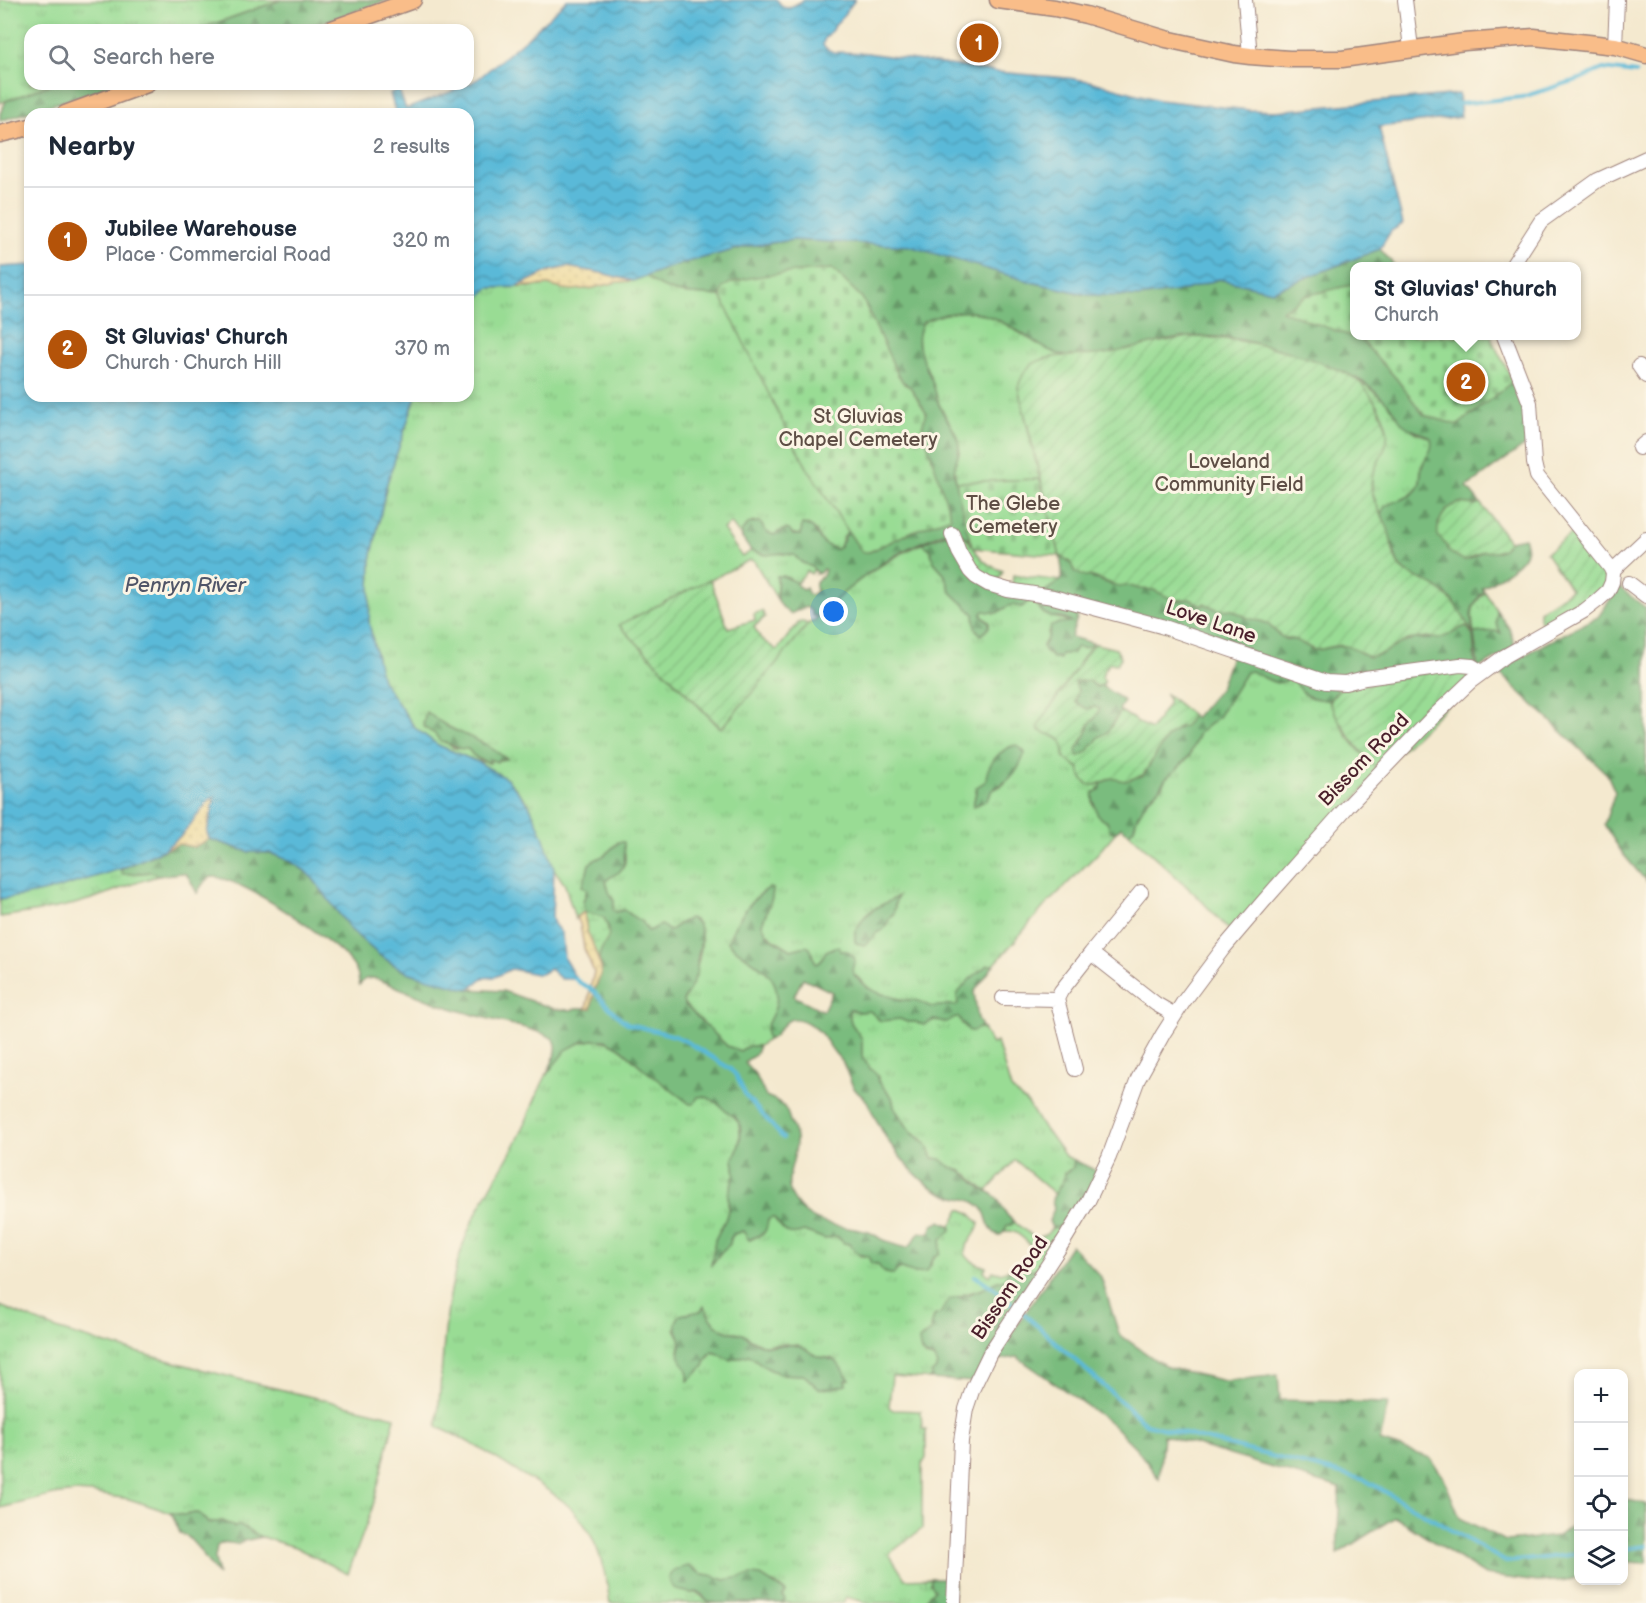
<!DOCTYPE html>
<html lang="en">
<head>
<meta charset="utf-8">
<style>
	:root { --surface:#fff; --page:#f2f2f3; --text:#1f2937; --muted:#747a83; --line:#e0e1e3; --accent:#b45309 }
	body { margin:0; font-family:"Balsamiq Sans",sans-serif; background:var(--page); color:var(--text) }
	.controls { position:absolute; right:18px; bottom:18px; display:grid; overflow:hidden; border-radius:12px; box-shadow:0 3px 9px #0003 }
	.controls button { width:54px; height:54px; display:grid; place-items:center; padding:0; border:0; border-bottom:2px solid var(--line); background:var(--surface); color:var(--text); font:30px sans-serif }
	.you { position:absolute; left:834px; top:612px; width:21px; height:21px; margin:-15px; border:4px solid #fff; border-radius:50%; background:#1a73e8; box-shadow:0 0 0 9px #1a73e833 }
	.badge { display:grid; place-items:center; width:39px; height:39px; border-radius:50%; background:var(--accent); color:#fff; font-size:20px; font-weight:700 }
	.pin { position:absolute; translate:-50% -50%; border:3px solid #fff; box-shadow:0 2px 6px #0006 }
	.popup { position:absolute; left:1350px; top:262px; width:231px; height:78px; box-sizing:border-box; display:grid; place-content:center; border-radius:12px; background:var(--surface); filter:drop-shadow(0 2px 4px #0005); font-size:20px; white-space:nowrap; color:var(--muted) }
	.popup b { font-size:22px; color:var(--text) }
	.popup::after { content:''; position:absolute; left:50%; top:100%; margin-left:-12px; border:12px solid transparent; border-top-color:var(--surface) }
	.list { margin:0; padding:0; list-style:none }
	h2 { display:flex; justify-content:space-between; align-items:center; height:78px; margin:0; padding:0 24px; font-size:26px }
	h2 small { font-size:20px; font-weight:400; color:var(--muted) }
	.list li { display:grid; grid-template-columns:39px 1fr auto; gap:18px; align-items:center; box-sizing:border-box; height:108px; padding:0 24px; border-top:2px solid var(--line) }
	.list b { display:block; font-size:22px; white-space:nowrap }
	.list p { margin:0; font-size:20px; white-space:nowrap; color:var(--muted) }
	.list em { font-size:20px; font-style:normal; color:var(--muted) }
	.icon { flex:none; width:33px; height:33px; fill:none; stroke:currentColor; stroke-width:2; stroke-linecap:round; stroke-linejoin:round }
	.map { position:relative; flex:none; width:1646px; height:1603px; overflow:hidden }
	.search { position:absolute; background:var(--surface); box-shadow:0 3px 9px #0003; left:24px; top:24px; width:450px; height:66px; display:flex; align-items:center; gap:15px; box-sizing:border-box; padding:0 21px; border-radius:18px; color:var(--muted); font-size:22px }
	.panel { position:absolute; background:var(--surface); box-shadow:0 3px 9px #0003; left:24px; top:108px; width:450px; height:294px; border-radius:18px }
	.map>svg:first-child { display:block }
	.grass { fill:url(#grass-tufts); stroke:#727e60; stroke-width:1.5; fill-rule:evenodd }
	.forest { fill:url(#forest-firs); stroke:#626e54; stroke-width:1.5; fill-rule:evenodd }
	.wetland { fill:url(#wetland-marsh); stroke:#727e60; stroke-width:1.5 }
	.sand { fill:url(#sand-dots); stroke:#9c7c64; stroke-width:1.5 }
	.cemetery { fill:url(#cemetery-stones); stroke:#727e60; stroke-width:1.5 }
	.garden { fill:url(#garden-furrows); stroke:#727e60; stroke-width:1.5 }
	.water { fill:url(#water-waves); stroke:#526c82; stroke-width:1.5 }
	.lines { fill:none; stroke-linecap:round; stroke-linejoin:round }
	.stream { stroke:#5ab9d8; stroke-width:4 }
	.minor-casing { stroke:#9f847d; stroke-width:16 }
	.major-casing { stroke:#9f847d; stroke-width:19 }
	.minor { stroke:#fff; stroke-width:14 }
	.major { stroke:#f9bd89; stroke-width:16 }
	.labels { text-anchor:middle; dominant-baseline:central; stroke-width:6; stroke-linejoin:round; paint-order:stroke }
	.park-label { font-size:20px; fill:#5e4e45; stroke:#fcf5e5 }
	.street-label { font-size:20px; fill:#4a1f2b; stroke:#fcf5e5 }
	.water-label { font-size:21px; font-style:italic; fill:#505568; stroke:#fcf5e5 }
</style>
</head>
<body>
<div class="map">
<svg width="1646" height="1603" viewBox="0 0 1646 1603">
	<defs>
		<pattern id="grass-tufts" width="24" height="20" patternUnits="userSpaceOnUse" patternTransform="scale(1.5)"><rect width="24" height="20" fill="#99dc94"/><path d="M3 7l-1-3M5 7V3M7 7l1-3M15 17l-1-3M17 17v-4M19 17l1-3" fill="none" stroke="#85bc80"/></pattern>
		<pattern id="forest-firs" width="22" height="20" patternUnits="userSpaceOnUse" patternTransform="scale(1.5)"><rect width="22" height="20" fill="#7abc7e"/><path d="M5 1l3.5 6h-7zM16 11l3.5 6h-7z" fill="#669867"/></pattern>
		<pattern id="wetland-marsh" width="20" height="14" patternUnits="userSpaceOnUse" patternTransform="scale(1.5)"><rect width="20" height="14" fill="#99dc94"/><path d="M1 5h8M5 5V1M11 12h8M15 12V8" fill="none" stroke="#85bc80"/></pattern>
		<pattern id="sand-dots" width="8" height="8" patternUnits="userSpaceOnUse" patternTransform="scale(1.5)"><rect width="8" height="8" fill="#eeda9e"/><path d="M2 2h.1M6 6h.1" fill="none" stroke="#cebb88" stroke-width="1.8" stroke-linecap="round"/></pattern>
		<pattern id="cemetery-stones" width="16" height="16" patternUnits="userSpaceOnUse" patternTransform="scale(1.5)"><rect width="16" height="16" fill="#99dc94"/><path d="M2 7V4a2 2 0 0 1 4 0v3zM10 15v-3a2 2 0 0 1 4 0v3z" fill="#85bc80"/></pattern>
		<pattern id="garden-furrows" width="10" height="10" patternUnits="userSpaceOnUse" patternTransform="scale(1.5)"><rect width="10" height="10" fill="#99dc94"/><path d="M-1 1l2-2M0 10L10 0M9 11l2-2" fill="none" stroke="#85bc80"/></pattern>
		<pattern id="water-waves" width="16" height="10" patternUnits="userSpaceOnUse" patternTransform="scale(1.5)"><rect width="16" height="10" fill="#5ab9d8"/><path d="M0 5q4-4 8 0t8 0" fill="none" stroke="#4c96af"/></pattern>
	</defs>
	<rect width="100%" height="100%" fill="#fcf5e5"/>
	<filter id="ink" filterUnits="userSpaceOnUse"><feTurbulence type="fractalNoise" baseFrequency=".0167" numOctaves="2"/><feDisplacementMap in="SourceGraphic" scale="12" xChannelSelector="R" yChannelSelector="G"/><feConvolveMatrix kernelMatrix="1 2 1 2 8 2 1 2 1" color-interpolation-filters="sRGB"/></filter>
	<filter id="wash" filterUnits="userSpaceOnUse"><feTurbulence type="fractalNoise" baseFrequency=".008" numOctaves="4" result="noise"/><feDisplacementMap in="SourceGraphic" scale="24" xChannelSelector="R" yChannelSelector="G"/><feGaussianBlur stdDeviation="1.35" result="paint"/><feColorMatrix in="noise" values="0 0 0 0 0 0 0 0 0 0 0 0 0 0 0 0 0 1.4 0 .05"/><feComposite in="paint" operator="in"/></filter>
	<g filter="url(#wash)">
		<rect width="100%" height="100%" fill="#f4e9cf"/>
		<!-- grass -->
		<path class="grass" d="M0,0H281L197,30H30V84H52L0,103Z
			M646,276C669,297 692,293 721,296L792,440L808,469L846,527L847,532L843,537L840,548L837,549C834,548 831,548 828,546C815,540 821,527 802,524L801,535L780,531L774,535L766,532L760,522C749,521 743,527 742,538L731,523L723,529L742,557L751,551L766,555L773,553L794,555L801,562L812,567L814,570L811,574L807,571L796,584C792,579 784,575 777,576V599L754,561L750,560L619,625L719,727H723L808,624C822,617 832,603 843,593C866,574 891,558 918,545L923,544L930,549L934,562L944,573L951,592L974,614L976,630L981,634L989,627V622C985,619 982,619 982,613L984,610L994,613L1012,604L1022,607L1029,601L1034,600C1037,604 1039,609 1043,613C1050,619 1062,617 1072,623H1059L1051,627L1048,632V637L1043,646L1045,651L1054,659L1056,657L1060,659L1061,654L1072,653L1077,647L1084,648L1092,645L1057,697L1039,730C1042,731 1045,731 1049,733C1050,733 1051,735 1053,736C1063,742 1065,742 1064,757L1079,769L1082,778L1096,785L1101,783V789L1094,792L1093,803L1101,819L1107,821L1113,832H1116L1098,853L1043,908L994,965C979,967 966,984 957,996L958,1004L955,1007L949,1005L934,1007L928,1006L916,1000H906L890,997L871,990L853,973L851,970L854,957L847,951H841L836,947L826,951L820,962L816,965L813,954L806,946L791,950C780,941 767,939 762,924L772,898L773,889L755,898L748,907L728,942C746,963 783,968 776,1004C775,1013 767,1021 766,1030C766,1033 767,1036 767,1040L759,1046H748L740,1051L727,1046L685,1005L683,1001C693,983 711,937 695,920L682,922L669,931L664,927L648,931L642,921L635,920L633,916L624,910L616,912L612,910L614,901L609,892L606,881C610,875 617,875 622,869C628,861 625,847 618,842L605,855L589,864L587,873L582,886L587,890L583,902L584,912L577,916L575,919L565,885L554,869L529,804L507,779L480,763L438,745L415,728L382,680L369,623L371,560L387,483L416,396H468V308L489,288L533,287L548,285L563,289H589L617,282L632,281ZM426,712C450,732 482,739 506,759L498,760L489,758L490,763L480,761L468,749L453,748L423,723ZM1012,746L1022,749L1025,753L1017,770L1003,785L991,791L982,802L973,806L977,787C980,785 984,784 986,782C997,771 993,753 1012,746ZM896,897L894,913L889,918L883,930L876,933L873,938L855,940V931C860,926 861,920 866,915C875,907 887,904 896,897Z
			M962,311C1005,312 1030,349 1069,356L1049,358L1029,367L1018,387L1040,479L956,482L954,466L960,451L958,444L957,436L939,404L931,378L920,355L918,336L923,322L940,314Z
			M1356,379L1366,385L1389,404L1404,424L1417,433L1431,438L1433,445L1421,467L1420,482L1418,489L1406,498L1392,503L1382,512L1383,518C1374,501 1367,483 1376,465C1381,454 1389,444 1387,430C1384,410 1369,394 1356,379Z
			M1013,575L1060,581L1061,579L1058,584L1043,593L1012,587Z
			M1485,592L1497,611L1496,623L1501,634L1493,632L1474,633C1471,613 1470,607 1485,592Z
			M1249,670C1263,674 1274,689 1288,679C1297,681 1297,686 1303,692C1310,699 1319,699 1328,700L1348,737L1358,749L1380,771L1234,935L1197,896L1129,833L1134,828L1137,817L1146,802L1162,786L1166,778L1179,767L1189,757L1199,733L1218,717L1236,686L1240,681L1243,673Z
			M123,868L121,871L131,874L152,872L158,876C131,883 105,896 78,903C53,910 26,913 0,917V899C42,894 82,881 123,868Z
			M850,1009L859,1012L870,1011L879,1020L900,1019L907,1022H915L924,1025C932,1020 936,1019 944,1022L958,1017L961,1019L962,1024L982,1028L992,1044L997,1042L1011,1089L1029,1105L1040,1124L1050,1135L1065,1156L1074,1160L1073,1169L1064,1173L1063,1181L1055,1194L1015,1160L987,1191C979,1187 975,1180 968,1175C962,1171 956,1170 950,1167C944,1163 941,1158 933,1158L929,1148L922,1139L911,1132L897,1112L894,1107L892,1097L878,1081V1077L873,1070L869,1068L862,1056V1039L851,1023L849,1012Z
			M592,1040C620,1039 628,1058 648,1072C662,1083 676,1093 690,1104C693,1101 698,1096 702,1095C710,1095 733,1115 738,1121C742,1133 740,1148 733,1158L735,1174L728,1198V1211L726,1218L715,1240L712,1264L722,1251L730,1244L731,1238L734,1234L743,1231L750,1240L764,1233L768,1220L771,1218H774L786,1232L804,1231L825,1239L836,1236L844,1243L850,1244L860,1256H868L874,1264H878C886,1279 890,1272 902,1268L915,1273L925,1272L931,1265L934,1257L940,1249L941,1240L950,1230L951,1226L960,1209L970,1213L979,1223C979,1238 953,1249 972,1261C977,1264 981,1266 986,1267L984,1271L990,1276L993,1271C1000,1275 1004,1272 1011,1268L1005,1279C993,1281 989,1287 979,1290C972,1292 954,1297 948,1302C944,1305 945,1309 941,1313C939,1316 936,1317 933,1319L931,1330L921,1338V1352L925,1356L933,1358L937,1364L936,1369L932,1373V1379L892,1376L889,1407L893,1410L921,1411L922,1429H926V1458L922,1465V1529L889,1554L905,1579L931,1578V1583L935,1590C931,1594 925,1597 925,1603H864L861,1601L846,1597L843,1603H783L785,1600L783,1596L786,1592L774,1583L725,1580L710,1575L702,1574L693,1568L674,1570L669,1578L691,1593C699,1592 699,1595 705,1599C708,1601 713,1601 717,1603H610C605,1565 595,1527 563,1501C548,1489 530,1479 513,1469C488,1453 464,1438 437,1427C443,1363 443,1294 467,1234C481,1199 502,1170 519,1137C531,1112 545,1066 566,1049C574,1044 583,1042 592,1040ZM704,1307L713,1321L720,1329L728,1332H737L762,1345L784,1344L798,1345L818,1357L831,1358L837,1362L843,1372L850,1379L846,1380V1385L819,1389L804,1375L780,1374L767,1368L749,1355L734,1359L712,1352L700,1370L688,1380L689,1372L681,1358L679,1351L681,1340L675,1329L697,1313L701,1311Z
			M1066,1221L1068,1225L1040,1268L1030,1270L1026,1264L1035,1249C1026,1242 1016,1227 1004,1232L1007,1225H1011L1014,1222L1036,1239L1047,1234L1052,1228Z
			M0,1306L59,1330L106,1344L250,1382L395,1417L372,1509L348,1574L295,1547L255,1535L234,1527L223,1521L208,1523L203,1517L196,1513L183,1515L168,1512L129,1499L90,1493L75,1492L54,1495L0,1508Z"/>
		<!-- forest -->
		<path class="forest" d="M281,0H389L299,30H197Z
			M52,84H119L0,121V114L6,101Z
			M793,240L909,245L1031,282L1089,295L1186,290L1219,279L1272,291L1380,249L1395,266H1355V308L1307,297L1361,340L1396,378L1424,415L1458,425L1519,376L1531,441L1467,487L1480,503L1475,505L1459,503L1446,511L1438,524L1470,559L1483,551L1495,552L1503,549L1509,541L1524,538C1526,543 1528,547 1526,552C1523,565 1493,581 1482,588L1484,591C1469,607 1470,614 1473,634L1453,601L1436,587L1411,575L1398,564L1388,530L1383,518L1382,512L1385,506C1396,501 1417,497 1420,483C1421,477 1420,471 1423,464C1427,455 1434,449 1431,438C1423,432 1412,432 1403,424C1398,418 1394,411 1390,406C1383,398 1374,390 1366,384C1349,373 1330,367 1312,360C1274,347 1232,334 1191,337C1151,339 1106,363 1066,356C1051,353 1041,346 1029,338C990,313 968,302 923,322C912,344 923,358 931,379C935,387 936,397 939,405C944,417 953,426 957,438C963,454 954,459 954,473L970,540C965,536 955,531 949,532C943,532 936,536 931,538C887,555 852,584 818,616H813L811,611L806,607L790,614C772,601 779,594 777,576H783L796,582V584L803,590L806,588L808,593L811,595L816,591C814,584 817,578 823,576L825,570L823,569L820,573L816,574L817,573L812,567L801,562L794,555L782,553L766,555L751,551L742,538V531L748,524L760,522L766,532L774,535L785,529L789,530L793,535H801L802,524C821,528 815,540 828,546C831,547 834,547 837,549C843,546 844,537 847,532L846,527L869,552L913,531L950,516L922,427L926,412L910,387L901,380L898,375L862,298L832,269L746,279L733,283L721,293V296C692,293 669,297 646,276L676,265L749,246Z
			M948,533L975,577L1081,605L1071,637L1096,644L1084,648L1077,647L1072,653L1061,654L1059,659L1056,657L1054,659L1044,650L1043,646L1048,637L1051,625L1053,626L1059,623L1071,622L1061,617H1051L1043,613L1037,602L1034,600L1029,601L1022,607C1008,603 1009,606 997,613L984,611L982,613V616L989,622C990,629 986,631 981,635L975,628L974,614L951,592L944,573L934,562L930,549L923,544L918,545Z
			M1060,556L1069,561L1076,572L1113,585H1127L1140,589L1154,590L1163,593L1171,599L1178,601L1190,599L1200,605L1203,603L1219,610L1231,609L1248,618L1264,622L1268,624L1279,635L1285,639L1296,640L1314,650C1327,650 1338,643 1351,647C1358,649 1364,657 1372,656C1384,656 1394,644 1405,641C1415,638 1427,639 1437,638C1448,636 1456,629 1467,626L1473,636L1476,668L1344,683L1043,593C1063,577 1065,585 1060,556Z
			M1619,587L1646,608V881L1623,854L1604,825L1615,792L1607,774L1497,671L1546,643L1598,617Z
			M1497,611L1509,628L1516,648L1478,668L1474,633L1495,631L1501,633L1496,623Z
			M1233,651L1339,689L1329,701C1322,698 1314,700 1306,695C1298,689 1298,681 1288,679L1285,681L1277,683C1267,680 1261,676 1251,671L1246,672L1218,717L1199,733L1189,756L1179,767L1166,778L1159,789L1148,799L1137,817L1134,828L1129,833L1121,827L1116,832C1108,833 1110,827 1107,821L1101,819L1097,814C1097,806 1090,800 1094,792L1099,790L1098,788H1101V783L1111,778L1122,780L1131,779L1143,775L1167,737L1173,731L1182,727L1192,715L1195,718L1220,688Z
			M1076,680L1089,681L1096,687L1102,686L1124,701L1119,710L1122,712L1119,714L1107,733L1099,737L1095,743L1091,746L1088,752L1078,758L1076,749L1086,735L1089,724L1095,718L1097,713L1095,707L1087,709L1080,706L1077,702L1075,703L1078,691L1075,684Z
			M426,712L448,727L485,744L507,759L498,760L497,762L489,759L490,763C480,760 474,758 468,749C456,750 450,743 440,741L434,733L431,732L423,726Z
			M1016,745L1025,753C1017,774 1010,780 991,791C990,802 980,802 973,807L977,787L986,781C986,764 1000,749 1016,745Z
			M209,839L249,852L270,853L290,861L304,870L314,880L351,930L379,955L404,971L467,989L503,991L554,1009L571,1010L576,1008H591L595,988L601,974L599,959V955L609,928L604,918L590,913L584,912L583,902L587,890L582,886L587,873L589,864L593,861L605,855L619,842H624C624,852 627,865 619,872C613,876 610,876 606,881L609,892L614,901L613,910L616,912L624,910C632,914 633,919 641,921L648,931C654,930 656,926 662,925L669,931L682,922L690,918C706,924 701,944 698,956C697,962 697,969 696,975C693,984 688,993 683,1001L685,1005L727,1046L740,1051L748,1046H759L755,1055L747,1060L745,1063L755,1074L766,1096C781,1102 786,1105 790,1121C792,1127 795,1132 796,1138C798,1165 776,1182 800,1208C817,1227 846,1226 869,1232C873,1234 877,1236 881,1239C889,1243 898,1246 907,1248C913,1244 915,1238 920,1232L929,1234L933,1225L941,1221L951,1226V1230L941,1240L940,1253L934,1257L928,1270L925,1272L915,1273L902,1268L898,1269L894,1274C885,1274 882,1272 878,1264L871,1263L868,1256C858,1255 855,1253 850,1244L844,1243L837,1236L825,1239L804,1231C788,1237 784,1232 774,1218H771L768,1220C766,1237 762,1232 749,1240L743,1231L734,1234L731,1238L730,1244L722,1251L711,1265L715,1240L726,1218L729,1206L728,1194L735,1174L733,1158C739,1150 742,1135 740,1125C738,1118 732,1116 727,1112C718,1105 710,1094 698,1097L694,1104H690L646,1071L622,1049L605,1040H592L581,1042L566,1050L546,1075C550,1066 561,1049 554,1040C547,1032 520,1027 510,1024C480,1017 449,1009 421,997C405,991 390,983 373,978L365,979L359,985C359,978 358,973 354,967C341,944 238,875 212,877C205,878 200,888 197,893L189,878L186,874L181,873L158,876L152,872L126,874H122L121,872L123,868L178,844L194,847Z
			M769,888L773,889L772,898L762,924L768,936L791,950L806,946L810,948L816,964L820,962L826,951L838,946L841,951H847L854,957L855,960L852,970L855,976L866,987L876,992L902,1000H916L931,1007L950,1005L955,1006L958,1004L957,994L970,979L988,965H994L974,992L978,1019L984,1030L980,1027C967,1038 965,1024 958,1017L947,1022L933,1020L924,1025L915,1022H907L900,1019L881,1021L870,1011L859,1012L851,1009L849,1012L851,1023L862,1039V1056L869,1068L876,1073L878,1081L892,1097L894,1107L897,1112L911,1132L926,1144L933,1158L941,1159L952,1168L962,1171L982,1189L991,1193L997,1198L1007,1215L1014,1222L1011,1225H1007L1004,1232L999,1236C983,1226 990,1215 980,1206C970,1197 956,1199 945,1194C921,1184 904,1163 889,1142C880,1129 874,1115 867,1101C863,1096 857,1093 854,1088C849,1080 847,1071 843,1063C841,1059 837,1056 834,1052C826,1042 823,1032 811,1025C791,1012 785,1021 774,1037L767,1040C767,1036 766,1033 766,1030C767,1021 775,1013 776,1004C783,968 746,963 728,942C735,921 751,899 769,888ZM803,978L832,992L823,1011L794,996Z
			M898,896L895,903L894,913L889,918L886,926L883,930L876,933L870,941L864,945L856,943L855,941V931C860,926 861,919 867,915C875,906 888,903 898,896Z
			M1074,1160L1101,1173L1068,1225L1066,1221L1058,1227L1052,1228L1049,1221L1054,1209L1052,1200L1053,1197L1063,1181L1064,1173L1073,1168Z
			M1071,1245L1101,1277L1119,1334L1157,1361L1170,1368L1225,1381L1278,1375L1280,1400L1388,1403L1380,1441L1430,1458L1443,1476L1460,1518L1506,1541L1558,1536L1578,1521V1577L1570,1580L1538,1582L1485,1575L1395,1517L1337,1554L1340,1488L1163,1435L1159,1479L1136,1448L1111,1423L1017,1357L993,1361Z
			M1020,1263L1026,1264L1030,1270L1040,1268L974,1382L929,1379L932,1377V1373L936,1369L937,1365L934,1358L923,1354L920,1348L919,1340L931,1331L932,1323L935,1315L940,1314C947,1304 946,1296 962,1297L964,1294H970C973,1292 976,1291 980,1290C989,1287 995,1281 1005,1279L1009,1270Z
			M704,1306C709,1316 716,1330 729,1332C734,1333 737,1332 742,1334C750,1337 754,1344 762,1345C774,1348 787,1343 799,1346C807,1348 812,1355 819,1357C825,1359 831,1357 836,1362C842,1367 844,1374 850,1379L846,1380V1385L833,1388L819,1389L804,1375L780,1374L767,1368L749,1355L730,1360L717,1353L712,1352L708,1356L704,1366L688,1381C689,1368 684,1368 680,1358C678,1352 681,1348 681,1343C680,1330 670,1329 680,1315L701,1311Z
			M1624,1499L1646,1504V1563L1624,1562Z
			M168,1512L183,1515L196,1513L200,1514L208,1523L223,1521L234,1527C245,1523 250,1533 261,1537L244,1541L236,1544C228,1543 225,1540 217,1546L215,1558L218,1575L207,1561L198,1548L188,1537L180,1533L172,1515Z
			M688,1566L702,1574L710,1575L725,1580L751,1575L761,1576L786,1592L783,1596L785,1600L783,1603H717L709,1602L701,1594L696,1592L691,1593L677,1590L672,1586L669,1578L674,1570Z
			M931,1578H954L953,1603H925L929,1594L935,1590L931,1583Z"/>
		<!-- wetland -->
		<path class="wetland" d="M584,913H590L604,918C617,945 598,940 599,962L587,931Z"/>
		<!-- sand -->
		<path class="sand" d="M567,267L597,272L633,281L617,282L593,288L573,290L563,289L548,285L516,287L549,271Z
			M216,796C212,808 205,827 209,839L194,847L178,844L163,850L183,834L210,798Z
			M584,912L587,931L592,942L601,968V974L595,988L591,1008L586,1009L594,972L584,948L580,924L576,917Z"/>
		<!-- cemetery -->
		<path class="cemetery" d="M832,269L862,298L898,375L904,384L910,387L926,412L922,427L951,517L913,531L869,552H864L861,551L808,469L784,425L721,296C722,292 721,290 724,287C736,275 812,271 832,269Z
			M1355,284V336H1492V340L1513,381L1458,425L1424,415L1396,378L1361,340L1282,311L1305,296Z
			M1040,479L1060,556L973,548L966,526L956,482Z"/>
		<!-- garden -->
		<path class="garden" d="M1191,337C1236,337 1279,347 1321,363C1332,367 1344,371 1354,378C1369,388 1383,413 1387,431C1390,449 1375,462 1372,478C1368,497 1382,512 1388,529C1392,540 1392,554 1398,564C1406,577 1426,579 1437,588C1457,603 1461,613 1473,634L1466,626L1461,628L1453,633L1439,639L1427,637L1407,640L1383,653L1369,657C1357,652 1349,643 1335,646C1328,647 1322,650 1314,650L1296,640L1282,637L1268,624L1264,622L1248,618L1231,609L1219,610L1204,603L1202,606L1190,599L1174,600L1154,590L1140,589L1127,585L1118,586L1093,577L1081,575L1076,572L1069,561L1060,556L1018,387C1020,381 1023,372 1029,367C1047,351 1083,358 1105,354C1134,349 1162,340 1191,337Z
			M1459,503L1475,505L1480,503L1509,541L1503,549L1498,551L1494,552L1483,551L1467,560H1463L1449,552L1447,546L1438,536C1436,522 1445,507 1459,503Z
			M1578,529L1612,581L1547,631L1539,618V611L1571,590L1546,553Z
			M957,532C970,538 970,544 978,554C984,563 993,568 1003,571L996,585L976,576Z
			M710,579L728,628L755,620L754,614L762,611L765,617L754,627L761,639L777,650L800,621L808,624L757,687L721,728L619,625Z
			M1096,644L1116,649L1121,658L1117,664L1110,663L1104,670L1102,677L1105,681L1102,686H1096L1089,681H1076L1075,684L1078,691L1075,702L1087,709L1095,707L1100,709L1095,718L1089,724L1086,735L1076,749L1078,757L1088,752L1091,746L1095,743L1099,737L1107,733L1119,714L1122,712L1151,730L1168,704V698L1165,693L1192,715L1185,726L1179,727L1167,737L1143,775L1125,781L1111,778C1101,783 1089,791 1082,778C1080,776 1080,770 1079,768C1077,767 1066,759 1064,757V751L1062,741C1056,736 1048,734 1040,731L1038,726L1092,645Z
			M1460,666L1481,672L1380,771C1358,750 1342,729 1329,701L1339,689Z"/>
		<!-- water -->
		<path class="water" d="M567,0H777L783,7L789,8L804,0H855L824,40L823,45L827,49L833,52L867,53L997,72L1068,78L1089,81L1159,100L1249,110L1276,111L1459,94L1461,117L1379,127L1403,224L1391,231L1380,249L1272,291L1219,279L1186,290L1140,297L1089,295L1031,282L909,246L793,240L749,246L676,265L633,281L597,272L567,267L549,271L516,287L489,288L468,308V114H396L390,93L399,90L406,109L465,86L478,79L528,37Z
			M30,265V396H416L387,483L371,560L369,623L382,680L415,728L438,745L480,763L507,779L529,805L542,833L554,869L552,918L554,924L562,934L564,958L576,979H561L550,969L541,974H536L511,969L495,977L482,978L473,987L467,989L429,979L404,971L379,955L351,930L314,880L304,870L290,861L270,853L249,852L209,839L207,833L215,796L210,799L183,834L163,850L123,868L56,889L23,896L0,899V267Z"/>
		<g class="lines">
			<!-- stream -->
			<path class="stream" d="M1459,104L1522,97L1580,79L1603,69L1636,73
				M574,978L580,983L590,988L621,1019L629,1024L675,1036L689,1043L729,1068L736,1075L746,1096L783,1138
				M975,1276L994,1288L1016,1307
				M1022,1312L1146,1424L1365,1480L1506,1562L1578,1554
				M1624,1549L1646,1546"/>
		</g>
	</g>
	<g filter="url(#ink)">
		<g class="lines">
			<defs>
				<path id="minor" d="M1245,0L1250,56
					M1405,0L1411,48
					M1615,46L1617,0
					M1512,266L1541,221L1598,180L1646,158
					M1639,366L1646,376
					M1639,448L1646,442
					M952,534L959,552L970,571L976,577L988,584L1008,590L1053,597L1161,626L1326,682L1345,683L1365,678L1460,665L1472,666L1482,672
					M1612,571L1646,539
					M1629,583L1646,596
					M1091,953L1141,892
					M1003,998L1057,999
					M1075,1069L1057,999L1061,991L1091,953L1156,1004L1175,1015
					M954,1603L961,1441L966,1409L973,1388L990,1353L1065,1239L1088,1201L1109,1157L1138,1079L1163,1034L1184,1001L1222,950L1263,902L1347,807L1431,719L1471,681L1505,656L1584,611L1597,601L1608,591L1612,582L1613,573L1610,567L1537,476L1534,463L1530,403L1504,336"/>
				<path id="major" d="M998,0L1055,8L1086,15L1166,39L1234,54L1250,56L1289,59H1342L1464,42L1534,37L1615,46L1646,55
					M329,30L413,0
					M65,114L147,84
					M0,134L30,127"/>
			</defs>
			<!-- minor casing -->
			<use href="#minor" class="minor-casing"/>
			<!-- major casing -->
			<use href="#major" class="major-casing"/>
			<!-- minor -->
			<use href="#minor" class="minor"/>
			<!-- major -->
			<use href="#major" class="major"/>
		</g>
	</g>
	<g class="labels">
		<!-- park labels -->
		<g class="park-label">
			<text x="858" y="417">St Gluvias<tspan x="858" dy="23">Chapel Cemetery</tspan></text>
			<text x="1229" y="462">Loveland<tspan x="1229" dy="23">Community Field</tspan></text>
			<text x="1013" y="504">The Glebe<tspan x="1013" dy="23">Cemetery</tspan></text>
		</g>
		<!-- street labels -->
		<g class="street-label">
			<text transform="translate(1211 622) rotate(19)">Love Lane</text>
			<text transform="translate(1364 760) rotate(-46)">Bissom Road</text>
			<text transform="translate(1010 1288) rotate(-56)">Bissom Road</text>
		</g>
		<!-- water labels -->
		<g class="water-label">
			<text x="185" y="585">Penryn River</text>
		</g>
	</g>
</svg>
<div class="controls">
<button>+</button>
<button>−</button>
<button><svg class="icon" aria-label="locate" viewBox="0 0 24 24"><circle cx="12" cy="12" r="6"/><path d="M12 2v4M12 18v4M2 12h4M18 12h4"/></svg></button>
<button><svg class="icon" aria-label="layers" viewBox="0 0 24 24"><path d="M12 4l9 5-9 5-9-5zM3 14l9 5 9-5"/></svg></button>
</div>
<div class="you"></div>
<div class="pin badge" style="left:979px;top:43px">1</div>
<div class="pin badge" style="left:1466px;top:382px">2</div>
<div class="popup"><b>St Gluvias' Church</b>Church</div>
<div class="search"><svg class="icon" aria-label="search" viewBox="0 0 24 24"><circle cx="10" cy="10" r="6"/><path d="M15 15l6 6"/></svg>Search here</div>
<section class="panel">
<h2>Nearby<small>2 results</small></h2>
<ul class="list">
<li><span class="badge">1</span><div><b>Jubilee Warehouse</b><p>Place · Commercial Road</p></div><em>320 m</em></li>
<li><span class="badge">2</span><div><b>St Gluvias' Church</b><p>Church · Church Hill</p></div><em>370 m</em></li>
</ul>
</section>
</div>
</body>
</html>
